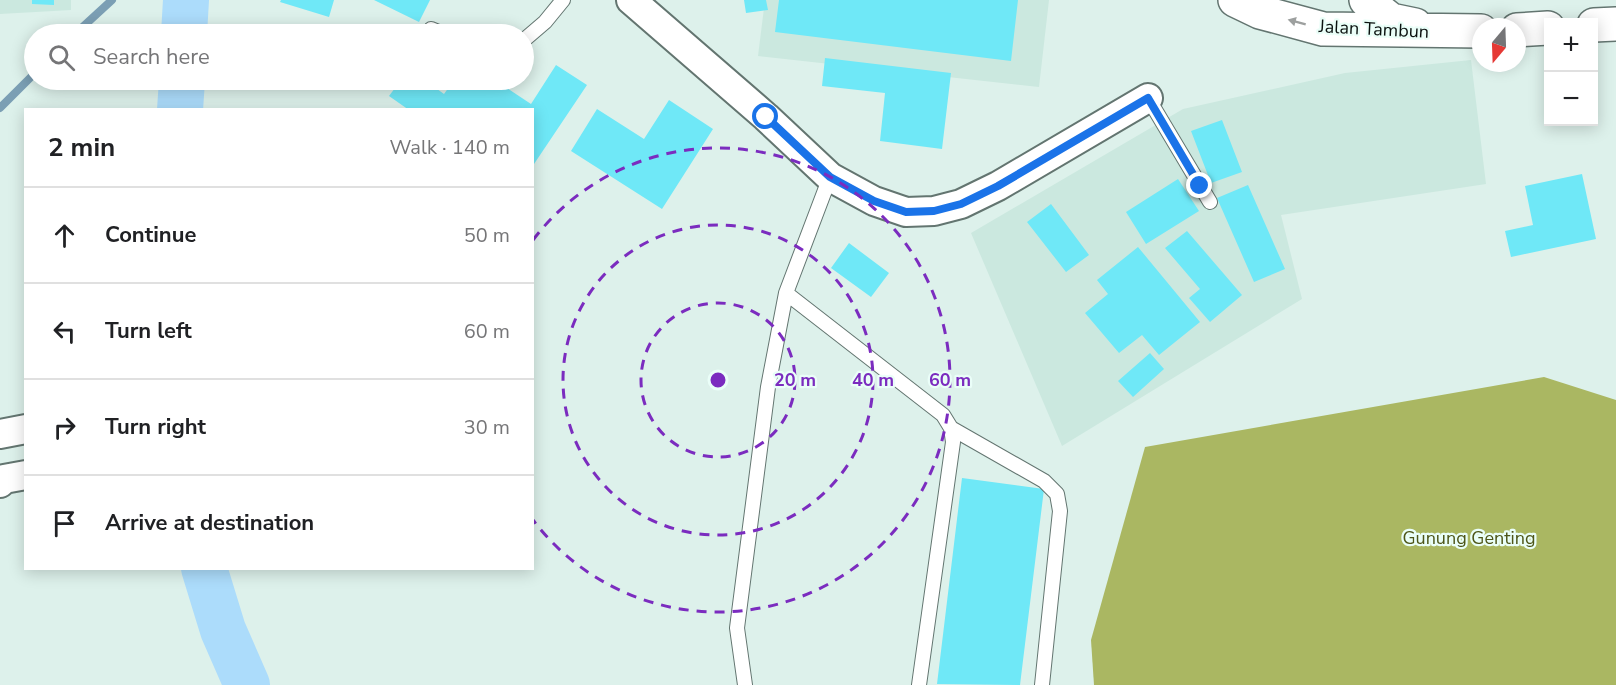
<!DOCTYPE html>
<html lang="en">
<head>
<meta charset="utf-8">
<style>
	:root { --surface:#fff; --page:#f2f2f2; --text:#202124; --muted:#757577; --line:#e0e0e0 }
	body { margin:0; font-family:"Nunito Sans",sans-serif; background:var(--page); color:var(--text) }
	.controls { position:absolute; right:18px; top:18px; display:grid; overflow:hidden; border-radius:0px; box-shadow:0 3px 15px #0003 }
	.controls button { width:54px; height:54px; display:grid; place-items:center; padding:0; border:0; border-bottom:2px solid var(--line); background:var(--surface); color:var(--text); font:30px sans-serif }
	.compass { position:absolute; left:1472px; top:18px; width:54px; height:54px; border-radius:50%; background:var(--surface); box-shadow:0 3px 15px #0003; rotate:199deg }
	.stop { position:absolute; width:18px; height:18px; margin:-14px; border:4px solid #1a73e8; border-radius:50%; background:#fff }
	.stop.end { background:#1a73e8; border-color:#fff; box-shadow:0 2px 6px #0008 }
	.list { margin:0; padding:0; list-style:none }
	h2 { display:flex; justify-content:space-between; align-items:center; height:78px; margin:0; padding:0 24px; font-size:26px }
	h2 small { font-size:20px; font-weight:400; color:var(--muted) }
	.list li { display:grid; grid-template-columns:39px 1fr auto; gap:18px; align-items:center; box-sizing:border-box; height:96px; padding:0 24px; border-top:2px solid var(--line) }
	.list b { display:block; font-size:22px; white-space:nowrap }
	.list em { font-size:20px; font-style:normal; color:var(--muted) }
	.icon { flex:none; width:33px; height:33px; fill:none; stroke:currentColor; stroke-width:2; stroke-linecap:round; stroke-linejoin:round }
	.map { position:relative; flex:none; width:1616px; height:685px; overflow:hidden }
	.search { position:absolute; background:var(--surface); box-shadow:0 3px 15px #0003; left:24px; top:24px; width:510px; height:66px; display:flex; align-items:center; gap:15px; box-sizing:border-box; padding:0 21px; border-radius:33px; color:var(--muted); font-size:22px }
	.panel { position:absolute; background:var(--surface); box-shadow:0 3px 15px #0003; left:24px; top:108px; width:510px; height:462px; border-radius:0px }
	.map>svg:first-child { display:block }
	.built { fill:#cbe8df }
	.forest { fill:#aab762 }
	.lines { fill:none; stroke-linecap:round; stroke-linejoin:round }
	.stream { stroke:#7b9fb4; stroke-width:8 }
	.river { stroke:#acdcfb; stroke-width:46 }
	.building { fill:#6fe8f7 }
	.lane-casing { stroke:#637570; stroke-width:16 }
	.street-casing { stroke:#637570; stroke-width:32 }
	.primary-casing { stroke:#637570; stroke-width:36 }
	.lane { stroke:#fff; stroke-width:14 }
	.street { stroke:#fff; stroke-width:28 }
	.primary { stroke:#fff; stroke-width:33 }
	.oneway { fill:#9da09f }
	.route { stroke:#1a73e8; stroke-width:8 }
	.ring { fill:none; stroke:#7b2cbf; stroke-width:3; stroke-dasharray:10 8 }
	.labels { text-anchor:middle; dominant-baseline:central; stroke-width:4.5; stroke-linejoin:round; paint-order:stroke }
	.street-label { font-size:18px; fill:#0a110f; stroke:#eafef8 }
	.park-label { font-size:18px; fill:#4d5517; stroke:#eafef8 }
	.centre { fill:#7b2cbf; stroke:#eafef8; stroke-width:3 }
	.ring-label { font-size:18px; text-anchor:middle; font-weight:bold; fill:#7b2cbf; stroke:#eafef8; stroke-width:4.5; stroke-linejoin:round; paint-order:stroke }
</style>
</head>
<body>
<div class="map">
<svg width="1616" height="685" viewBox="0 0 1616 685">
	<rect width="100%" height="100%" fill="#ddf1eb"/>
	<!-- built -->
	<path class="built" d="M0,0H71V10L0,14Z
		M765,0H1049L1039,87L758,56Z
		M1471,60L1486,184L1281,215L1302,299L1062,446L971,233L1183,109L1345,73Z"/>
	<!-- forest -->
	<path class="forest" d="M1544,377L1616,400V685H1094L1091,640L1145,447Z"/>
	<g class="lines">
		<!-- stream -->
		<path class="stream" d="M75,34L112,0
			M0,108L34,74"/>
		<!-- river -->
		<path class="river" d="M184,34L186,0
			M180,110L182,80
			M204,568L223,630L247,685"/>
	</g>
	<!-- building -->
	<path class="building" d="M32,0H54V5L32,4Z
		M281,0H334L329,17L280,2Z
		M374,0H430L419,22Z
		M744,0H766L768,10L746,13Z
		M779,0H1018L1011,61L775,32Z
		M825,58L951,73L942,149L880,141L885,93L822,86Z
		M556,65L587,85L532,167V110H409L389,96L401,80H438L433,86L444,94L454,80H495L531,104Z
		M669,100L713,129L662,209L571,151L597,109L644,139Z
		M1222,120L1242,172L1211,183L1191,131Z
		M1582,174L1596,239L1511,257L1505,231L1533,225L1525,186Z
		M1178,179L1199,211L1146,244L1126,212Z
		M1248,185L1285,269L1254,282L1217,198Z
		M1051,204L1089,255L1066,272L1027,222Z
		M1187,231L1242,295L1210,322L1189,298L1200,289L1165,248Z
		M849,243L889,273L871,297L831,268Z
		M1138,247L1200,322L1159,355L1142,335L1119,353L1085,313L1108,294L1097,280Z
		M1150,353L1164,369L1133,397L1118,381Z
		M962,478L1044,489L1020,685L937,684Z"/>
	<g class="lines">
		<defs>
			<path id="lane" d="M431,29L443,34
				M524,40L545,22L563,0
				M1148,98L1210,202
				M786,293L943,415L951,428L953,442L919,685
				M951,428L1044,481L1057,494L1060,511L1042,685
				M745,685L737,628L768,387L786,293L830,177"/>
			<path id="street" d="M631,0L766,117L830,177L874,201L906,212L934,211L961,204L998,186L1148,98
				M0,434L26,429
				M0,483L4,479L26,475"/>
			<path id="primary" d="M1235,0L1260,12L1323,29L1481,31
				M1366,0L1391,20L1415,25
				M1594,25L1616,24
				M1517,30L1548,28"/>
		</defs>
		<!-- lane casing -->
		<use href="#lane" class="lane-casing"/>
		<!-- street casing -->
		<use href="#street" class="street-casing"/>
		<!-- primary casing -->
		<use href="#primary" class="primary-casing"/>
		<!-- lane -->
		<use href="#lane" class="lane"/>
		<!-- street -->
		<use href="#street" class="street"/>
		<!-- primary -->
		<use href="#primary" class="primary"/>
	</g>
	<!-- one-way arrows -->
	<defs><path id="oneway-solid" d="M-6-.8H1V-3.2L6.5 0L1 3.2V.8H-6Z" transform="scale(1.5)"/></defs>
	<use class="oneway" href="#oneway-solid" transform="translate(1297 22) rotate(-165)"/>
	<g class="lines">
		<!-- route -->
		<path class="route" d="M766,117L830,177L874,201L906,212L934,211L961,204L998,186L1148,98L1200,186"/>
	</g>
	<!-- distance rings -->
	<g class="ring">
		<circle cx="718" cy="380" r="77"/>
		<circle cx="718" cy="380" r="155"/>
		<path d="M533 240A232 232 0 1 1 533 520"/>
	</g>
	<g class="labels">
		<!-- street labels -->
		<g class="street-label">
			<text transform="translate(1374 29) rotate(3)">Jalan Tambun</text>
		</g>
		<!-- park labels -->
		<g class="park-label">
			<text x="1469" y="538">Gunung Genting</text>
		</g>
	</g>
	<circle cx="718" cy="380" r="9" class="centre"/>
	<g class="ring-label">
		<text x="795" y="386">20 m</text>
		<text x="873" y="386">40 m</text>
		<text x="950" y="386">60 m</text>
	</g>
</svg>
<div class="controls">
<button>+</button>
<button>−</button>
</div>
<svg class="compass" viewBox="-18 -18 36 36"><path d="M0-13l5 13h-10z" fill="#e53935"/><path d="M0 13l5-13h-10z" fill="#757577"/></svg>
<div class="stop" style="left:766px;top:117px"></div>
<div class="stop end" style="left:1200px;top:186px"></div>
<div class="search"><svg class="icon" aria-label="search" viewBox="0 0 24 24"><circle cx="10" cy="10" r="6"/><path d="M15 15l6 6"/></svg>Search here</div>
<section class="panel">
<h2>2 min<small>Walk · 140 m</small></h2>
<ul class="list">
<li><svg class="icon" aria-label="ahead" viewBox="0 0 24 24"><path d="M12 20V5M6 11l6-6 6 6"/></svg><div><b>Continue</b></div><em>50 m</em></li>
<li><svg class="icon" aria-label="left" viewBox="0 0 24 24"><path d="M17 20v-9H6M10 6l-5 5 5 5"/></svg><div><b>Turn left</b></div><em>60 m</em></li>
<li><svg class="icon" aria-label="right" viewBox="0 0 24 24"><path d="M7 20v-9h11M14 6l5 5-5 5"/></svg><div><b>Turn right</b></div><em>30 m</em></li>
<li><svg class="icon" aria-label="arrive" viewBox="0 0 24 24"><path d="M6 21V4h12l-3 4 3 4H6"/></svg><div><b>Arrive at destination</b></div></li>
</ul>
</section>
</div>
</body>
</html>
